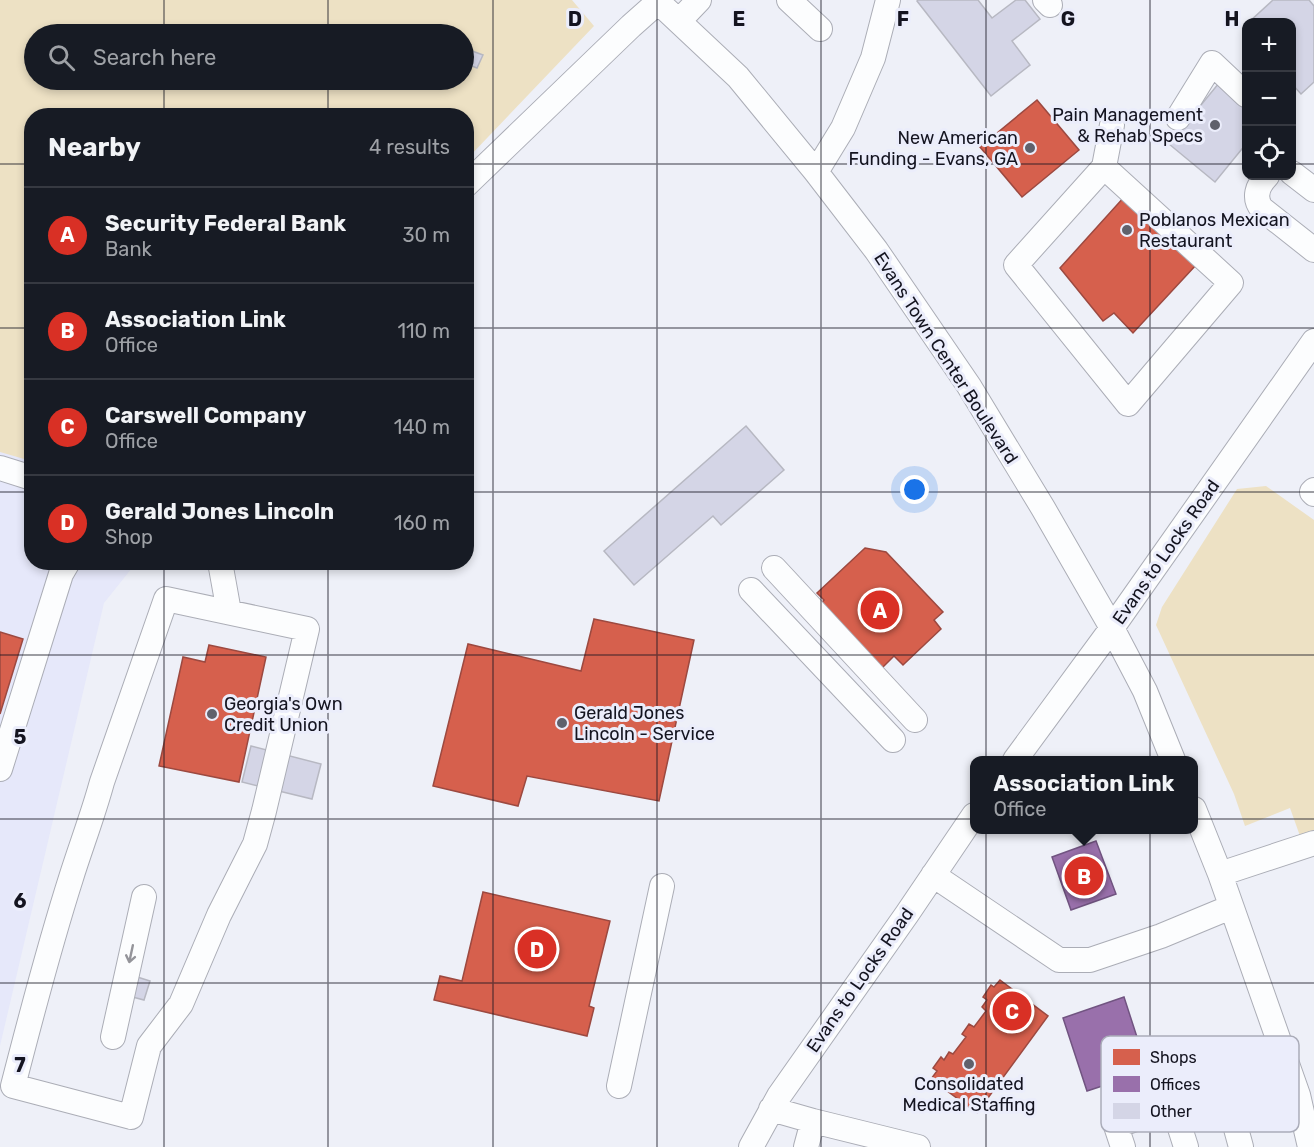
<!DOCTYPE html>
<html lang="en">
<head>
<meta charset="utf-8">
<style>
	:root { --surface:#171b24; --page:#242831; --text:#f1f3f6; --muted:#9ea1a6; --line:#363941; --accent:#d93025 }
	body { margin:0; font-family:Rubik,sans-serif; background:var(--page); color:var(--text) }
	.controls { position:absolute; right:18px; top:18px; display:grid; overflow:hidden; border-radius:12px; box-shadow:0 3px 9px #0003 }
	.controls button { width:54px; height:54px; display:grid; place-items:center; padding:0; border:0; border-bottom:2px solid var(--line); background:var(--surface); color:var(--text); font:30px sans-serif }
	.you { position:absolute; left:915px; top:490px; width:21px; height:21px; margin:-15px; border:4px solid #fff; border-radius:50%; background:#1a73e8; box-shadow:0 0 0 9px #1a73e833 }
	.badge { display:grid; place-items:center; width:39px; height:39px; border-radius:50%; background:var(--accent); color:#fff; font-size:20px; font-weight:700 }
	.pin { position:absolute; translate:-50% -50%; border:3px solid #fff; box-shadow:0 2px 6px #0006 }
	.popup { position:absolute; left:970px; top:756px; width:228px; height:78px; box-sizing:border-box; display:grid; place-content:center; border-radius:12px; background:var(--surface); filter:drop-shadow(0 2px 4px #0005); font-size:20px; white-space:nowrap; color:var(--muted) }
	.popup b { font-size:22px; color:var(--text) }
	.popup::after { content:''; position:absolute; left:50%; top:100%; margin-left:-12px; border:12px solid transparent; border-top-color:var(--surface) }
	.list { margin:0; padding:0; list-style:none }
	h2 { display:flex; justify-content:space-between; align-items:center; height:78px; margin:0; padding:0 24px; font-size:26px }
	h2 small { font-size:20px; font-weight:400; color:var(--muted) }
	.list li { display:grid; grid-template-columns:39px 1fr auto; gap:18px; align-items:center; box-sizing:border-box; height:96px; padding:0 24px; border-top:2px solid var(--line) }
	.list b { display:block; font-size:22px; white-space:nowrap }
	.list p { margin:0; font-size:20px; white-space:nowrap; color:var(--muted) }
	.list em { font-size:20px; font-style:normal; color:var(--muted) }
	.icon { flex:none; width:33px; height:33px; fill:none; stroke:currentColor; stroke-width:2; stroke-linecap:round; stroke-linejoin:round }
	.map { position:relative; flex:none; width:1314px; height:1147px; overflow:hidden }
	.search { position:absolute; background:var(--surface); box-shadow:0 3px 9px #0003; left:24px; top:24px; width:450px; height:66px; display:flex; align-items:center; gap:15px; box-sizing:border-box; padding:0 21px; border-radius:33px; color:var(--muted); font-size:22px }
	.panel { position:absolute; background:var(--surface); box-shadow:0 3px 9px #0003; left:24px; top:108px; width:450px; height:462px; border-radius:24px }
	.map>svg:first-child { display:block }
	.built { fill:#e6e8fa }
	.green { fill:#ede1c4; fill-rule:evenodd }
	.shops { fill:#d6604d; stroke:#9c4940; stroke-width:1.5 }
	.offices { fill:#9970ab; stroke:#715481; stroke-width:1.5 }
	.building { fill:#d4d5e6; stroke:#b7b8c2; stroke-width:1.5 }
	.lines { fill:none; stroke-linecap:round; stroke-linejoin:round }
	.minor-casing { stroke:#abadb6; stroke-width:26 }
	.minor { stroke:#fcfdfe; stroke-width:24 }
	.oneway { stroke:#94949a }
	.grid { fill:none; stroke:#141420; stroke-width:1.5; stroke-opacity:0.55 }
	.poi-dot { fill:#60616c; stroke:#ebedfb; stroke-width:2 }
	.labels { text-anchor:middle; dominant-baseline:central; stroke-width:6; stroke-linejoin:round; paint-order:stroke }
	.poi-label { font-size:18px; fill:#141420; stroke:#ebedfb; text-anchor:start }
	.street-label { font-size:18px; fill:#141420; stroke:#ebedfb }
	.key { fill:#ebedfb; stroke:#aaacb9; stroke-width:1.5 }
	.key-label { font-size:16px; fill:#141420 }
	.grid-label { font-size:20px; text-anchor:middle; font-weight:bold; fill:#141420; stroke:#ebedfb; stroke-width:6; stroke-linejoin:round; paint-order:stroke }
</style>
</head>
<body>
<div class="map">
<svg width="1314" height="1147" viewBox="0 0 1314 1147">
	<rect width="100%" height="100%" fill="#eef0f8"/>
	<!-- built -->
	<path class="built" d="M0,436L31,446L32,562L136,563L104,603L0,1046Z"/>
	<!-- green -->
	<path class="green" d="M0,0H572L594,26L467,159L466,116H32L31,461L0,452ZM34,34H464V80H34Z
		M1266,486L1314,520V832L1300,836L1290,808L1245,826L1234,794L1156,625L1162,607L1237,489Z"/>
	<!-- shops -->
	<path class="shops" d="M1037,100L1079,150L1022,197L980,147Z
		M1125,196L1196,265L1133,333L1114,313L1103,321L1060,268Z
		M865,548L886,552L943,612L934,620L941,629L903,665L894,656L878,672L817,608L824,600L817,593Z
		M594,619L694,640L659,801L527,776L518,806L433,786L468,644L581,671Z
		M0,632L23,639L0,714Z
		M209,645L266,657L239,782L159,766L183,657L205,662Z
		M483,892L610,921L589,1006L594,1008L587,1036L434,1000L440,976L462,981Z
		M1000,980L1048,1016L977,1113L931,1079L937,1071L933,1068L941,1057L944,1060L949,1052L953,1054L966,1037L962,1034L969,1024L974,1027L986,1011L982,1007L987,1000L983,997L991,985L994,987Z"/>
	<!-- offices -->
	<path class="offices" d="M1096,841L1116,894L1071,910L1052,857Z
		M1124,997L1148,1071L1087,1091L1063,1018Z"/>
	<!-- building -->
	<path class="building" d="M918,0H978L992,18L1016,0H1025L1040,19L1012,41L1030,65L991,96L917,1Z
		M1273,0H1309L1314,6V82L1301,94L1292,84V22H1249Z
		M464,48L483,55L477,68L464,63Z
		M1219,83L1246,106V144L1215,182L1169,144Z
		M746,426L784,470L721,525L713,516L634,585L604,551Z
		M251,746L321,764L312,799L242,782Z
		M131,975L150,981L144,1000L125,995Z"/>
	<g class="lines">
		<defs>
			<path id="minor" d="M656,0L738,77L816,172L876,250L969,386L1043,508L1112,628L1145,691L1173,760
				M789,0L820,29
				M1045,0L1050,5
				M679,21L699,0
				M1178,118L1212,63L1246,95
				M1104,167L1231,283L1128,404L1016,265Z
				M1104,167L1112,125
				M816,172L843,128L873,58L888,0
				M1292,173L1314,190
				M1267,176C1257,186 1253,198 1262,209L1314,250
				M466,185L631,26L658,2
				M0,468L32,478
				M1314,490L1312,492L1314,494
				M220,562L229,612
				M774,568L915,720
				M751,590L893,740
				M166,599L307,629L264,811L255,844L219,915L181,1004L149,1046L131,1117L13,1086C31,1016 49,947 71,878C81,846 93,815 102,782Z
				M1015,760L1112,628L1314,341
				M0,769L61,574L68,562
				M1194,809L1220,874L1298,1095L1310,1147
				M1220,874L1314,843
				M933,875L1059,960H1090L1161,936L1231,907
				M113,1037L144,897
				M619,1086L662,886
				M1225,1088L1241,1147
				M1173,1106L1186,1147
				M771,1109L813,1121L918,1147
				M751,1147L779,1096L907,914L974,815
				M806,1147L813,1121
				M1123,1147L1116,1126L1287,1065"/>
		</defs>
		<!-- minor casing -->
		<use href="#minor" class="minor-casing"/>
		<!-- minor -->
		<use href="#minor" class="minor"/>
	</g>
	<!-- one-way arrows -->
	<defs><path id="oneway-shaft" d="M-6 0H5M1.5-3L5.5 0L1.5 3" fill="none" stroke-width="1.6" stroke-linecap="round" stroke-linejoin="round" transform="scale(1.5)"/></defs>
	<use class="oneway" href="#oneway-shaft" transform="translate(131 954) rotate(102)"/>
	<!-- grid -->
	<path class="grid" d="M164,0V34M328,0V34M493,0V1147M657,0V1147M821,0V1147M986,0V1147M1150,0V1147M164,80V116M328,80V116M0,164H32M466,164H1246M1292,164H1314M0,328H32M466,328H1314M0,492H32M466,492H1314M164,562V1147M328,562V1147M0,655H1314M0,819H1314M0,983H1314"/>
	<!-- markers -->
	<g class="poi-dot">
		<circle cx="1215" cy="125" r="6"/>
		<circle cx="1030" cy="148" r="6"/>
		<circle cx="1127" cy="230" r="6"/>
		<circle cx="212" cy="714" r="6"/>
		<circle cx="562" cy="723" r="6"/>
		<circle cx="969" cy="1064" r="6"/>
	</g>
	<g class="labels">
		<!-- poi labels -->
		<g class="poi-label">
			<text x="1203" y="115" text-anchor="end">Pain Management<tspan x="1203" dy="21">&amp; Rehab Specs</tspan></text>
			<text x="1018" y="138" text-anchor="end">New American<tspan x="1018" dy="21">Funding - Evans, GA</tspan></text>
			<text x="1139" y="220">Poblanos Mexican<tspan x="1139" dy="21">Restaurant</tspan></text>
			<text x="224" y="704">Georgia's Own<tspan x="224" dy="21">Credit Union</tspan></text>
			<text x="574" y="713">Gerald Jones<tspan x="574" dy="21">Lincoln - Service</tspan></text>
			<text x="969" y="1084" text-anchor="middle">Consolidated<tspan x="969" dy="21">Medical Staffing</tspan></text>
		</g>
		<!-- street labels -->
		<g class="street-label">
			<text transform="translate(946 358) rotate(57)">Evans Town Center Boulevard</text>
			<text transform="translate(1166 552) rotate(-55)">Evans to Locks Road</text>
			<text transform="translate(860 980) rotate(-55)">Evans to Locks Road</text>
		</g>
	</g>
	<!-- legend -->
	<rect x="1101" y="1036" width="198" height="96" rx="9" class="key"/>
	<rect x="1113" y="1049" width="27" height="16" fill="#d6604d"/>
	<rect x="1113" y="1076" width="27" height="16" fill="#9970ab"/>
	<rect x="1113" y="1103" width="27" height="16" fill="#d4d5e6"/>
	<g class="key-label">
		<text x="1150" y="1063">Shops</text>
		<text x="1150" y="1090">Offices</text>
		<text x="1150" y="1117">Other</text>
	</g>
	<g class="grid-label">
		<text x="575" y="26">D</text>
		<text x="739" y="26">E</text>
		<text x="903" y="26">F</text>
		<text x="1068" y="26">G</text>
		<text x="1232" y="26">H</text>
		<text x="20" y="744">5</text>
		<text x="20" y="908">6</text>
		<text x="20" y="1072">7</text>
	</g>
</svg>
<div class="controls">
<button>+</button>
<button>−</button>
<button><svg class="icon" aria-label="locate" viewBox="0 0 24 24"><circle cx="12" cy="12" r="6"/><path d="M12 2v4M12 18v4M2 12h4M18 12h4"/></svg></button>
</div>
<div class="you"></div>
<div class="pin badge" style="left:880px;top:610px">A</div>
<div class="pin badge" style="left:1084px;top:876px">B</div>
<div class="popup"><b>Association Link</b>Office</div>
<div class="pin badge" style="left:1012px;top:1011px">C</div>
<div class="pin badge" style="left:537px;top:949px">D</div>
<div class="search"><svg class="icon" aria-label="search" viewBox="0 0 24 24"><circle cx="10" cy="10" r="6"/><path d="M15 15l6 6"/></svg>Search here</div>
<section class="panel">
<h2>Nearby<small>4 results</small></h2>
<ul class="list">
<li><span class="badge">A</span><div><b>Security Federal Bank</b><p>Bank</p></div><em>30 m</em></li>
<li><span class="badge">B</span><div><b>Association Link</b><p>Office</p></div><em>110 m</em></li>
<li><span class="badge">C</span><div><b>Carswell Company</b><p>Office</p></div><em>140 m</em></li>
<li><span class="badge">D</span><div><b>Gerald Jones Lincoln</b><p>Shop</p></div><em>160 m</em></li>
</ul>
</section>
</div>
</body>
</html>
